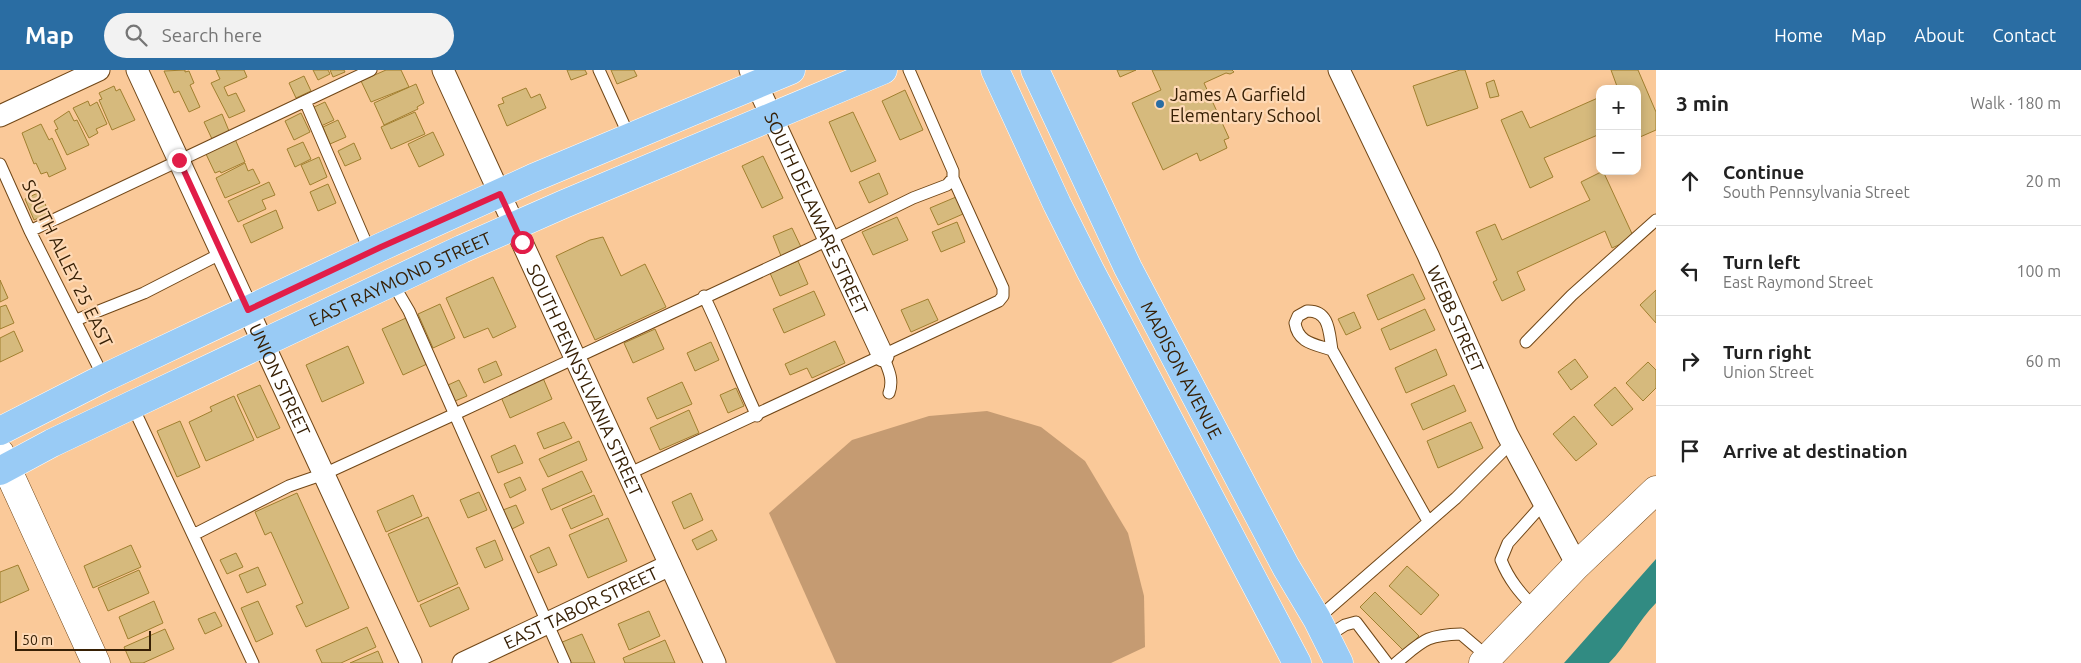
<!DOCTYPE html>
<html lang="en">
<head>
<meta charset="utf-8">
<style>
	:root { --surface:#fff; --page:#f2f2f2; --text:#222; --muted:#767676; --line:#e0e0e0; --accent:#2a6da3 }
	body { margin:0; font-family:Ubuntu,sans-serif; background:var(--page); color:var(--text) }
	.controls { position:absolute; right:15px; top:15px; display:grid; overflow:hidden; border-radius:10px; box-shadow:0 2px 12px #0003 }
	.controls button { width:45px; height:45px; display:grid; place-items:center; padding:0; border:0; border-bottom:1px solid var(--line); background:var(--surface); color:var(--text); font:25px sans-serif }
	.scale { position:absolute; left:15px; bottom:12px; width:136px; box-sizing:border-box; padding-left:5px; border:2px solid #372005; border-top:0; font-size:14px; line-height:18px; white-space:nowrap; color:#372005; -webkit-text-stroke:4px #fed9b5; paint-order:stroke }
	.stop { position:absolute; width:15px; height:15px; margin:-11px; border:4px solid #e11d48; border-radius:50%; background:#fff }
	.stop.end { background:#e11d48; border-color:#fff; box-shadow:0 1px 5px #0008 }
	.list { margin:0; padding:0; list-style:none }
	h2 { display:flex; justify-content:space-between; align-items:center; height:65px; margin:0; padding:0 20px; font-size:21px }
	h2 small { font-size:16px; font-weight:400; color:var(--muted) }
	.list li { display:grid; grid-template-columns:32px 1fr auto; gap:15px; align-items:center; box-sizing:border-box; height:90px; padding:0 20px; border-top:1px solid var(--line) }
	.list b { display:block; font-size:19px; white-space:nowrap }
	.list p { margin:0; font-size:16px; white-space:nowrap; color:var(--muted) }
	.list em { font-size:16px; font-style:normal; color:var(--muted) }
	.icon { flex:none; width:28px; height:28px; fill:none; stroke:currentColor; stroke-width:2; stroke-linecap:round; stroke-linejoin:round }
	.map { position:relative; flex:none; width:1656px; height:593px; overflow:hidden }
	header { display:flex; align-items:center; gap:30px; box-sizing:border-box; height:70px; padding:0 25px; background:var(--accent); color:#fff }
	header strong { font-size:24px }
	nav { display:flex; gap:28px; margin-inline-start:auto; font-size:18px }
	.search { width:350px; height:45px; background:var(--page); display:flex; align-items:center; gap:12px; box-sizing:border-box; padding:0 18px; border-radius:28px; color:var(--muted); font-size:19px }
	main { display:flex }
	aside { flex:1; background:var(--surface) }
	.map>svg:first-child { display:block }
	.green { fill:#c59b72 }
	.water { fill:#318b82 }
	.building { fill:#d6ba7d; stroke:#a07f2f }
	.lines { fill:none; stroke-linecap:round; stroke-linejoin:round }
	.lane-casing { stroke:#714717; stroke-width:13 }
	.street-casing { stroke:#714717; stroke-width:23 }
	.secondary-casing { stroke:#714717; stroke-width:29 }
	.primary-casing { stroke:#fff; stroke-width:29 }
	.lane { stroke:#fff; stroke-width:11 }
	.street { stroke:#fff; stroke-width:21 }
	.secondary { stroke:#fff; stroke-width:28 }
	.primary { stroke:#99cbf5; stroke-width:28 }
	.route { stroke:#e11d48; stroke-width:6 }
	.poi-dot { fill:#2a6da3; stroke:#fed9b5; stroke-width:2 }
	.labels { text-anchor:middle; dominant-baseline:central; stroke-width:4.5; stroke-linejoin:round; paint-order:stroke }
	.poi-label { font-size:18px; fill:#372005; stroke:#fed9b5; text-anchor:start }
	.street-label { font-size:18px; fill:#372005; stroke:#fed9b5 }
</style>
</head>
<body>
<header>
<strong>Map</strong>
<div class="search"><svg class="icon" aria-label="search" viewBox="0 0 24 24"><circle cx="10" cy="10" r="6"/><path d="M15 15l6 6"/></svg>Search here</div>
<nav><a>Home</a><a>Map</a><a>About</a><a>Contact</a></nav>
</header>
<main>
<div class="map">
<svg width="1656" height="593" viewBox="0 0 1656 593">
	<rect width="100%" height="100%" fill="#fac999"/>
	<!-- green -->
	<path class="green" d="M987,341L1041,357L1085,391L1128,463L1144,526L1145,577L1111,593H836L769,443L852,370L929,346Z"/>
	<!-- water -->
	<path class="water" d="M1656,489V533C1638,551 1627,575 1609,593H1564Z"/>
	<!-- building -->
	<path class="building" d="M185,0V2L189,1L194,13L190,15L200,37L189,42L179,21L174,23L164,1Z
		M216,0H244L247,7L224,17L228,26L236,23L245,41L229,48L211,13L220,9Z
		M313,0H328L330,4L318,10Z
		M330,0H344L345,2L333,7Z
		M386,0H401L409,17L371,32L361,11Z
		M567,0H585L587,4L571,10Z
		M611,0H634L637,6L617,14Z
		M1117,0H1136L1120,7Z
		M1152,0H1232L1234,2L1230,4L1226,3L1204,13L1229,68L1224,70L1227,78L1200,91L1197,83L1163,100L1132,33L1161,20Z
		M1460,0H1465L1478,38L1427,56L1413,16Z
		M1611,0H1638L1656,42V60L1640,67L1637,61V19H1618Z
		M304,6L311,21L296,28L289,13Z
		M1494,10L1499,26L1490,28L1486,13Z
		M416,14L424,33L417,37L418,39L384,55L374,33Z
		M114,16L116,21L120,19L135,50L112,60L99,30L102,29L99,23Z
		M526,18L531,28L540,24L546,38L507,56L498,35L504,33L502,28Z
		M905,20L923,60L900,70L882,31Z
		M1600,27V64L1544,88L1553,107L1530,118L1501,50L1522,41L1530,58Z
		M88,31L90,36L97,32L107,54L96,59L98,63L89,68L73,38Z
		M325,32L334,50L321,56L312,38Z
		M69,41L74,51L77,50L89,75L67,85L55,60L58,59L54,51Z
		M415,42L425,64L391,79L381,57Z
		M853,42L876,91L851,102L829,52Z
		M301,43L310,62L294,70L285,51Z
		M222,44L229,61L212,69L204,52Z
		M338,50L346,67L330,74L323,57Z
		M41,54L49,70L52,68L66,99L49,107L47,102L41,104L36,93L34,94L22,63Z
		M433,62L444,85L419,97L408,74Z
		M235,69L245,92L221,103L220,101L215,103L206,84Z
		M303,72L311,89L295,97L287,79Z
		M354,73L361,89L345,96L338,81Z
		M763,86L783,128L762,138L742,96Z
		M319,87L327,107L310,115L301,95Z
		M245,93L248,101L253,99L260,113L225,128L216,108Z
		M1603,101L1634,168L1612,178L1605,161L1517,202L1525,220L1502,231L1493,212L1497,210L1476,162L1495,154L1502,170L1590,130L1581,112Z
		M879,103L888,124L869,133L859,112Z
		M269,112L275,125L262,130L266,139L238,152L228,131Z
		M328,114L336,133L318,141L310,122Z
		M40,122L49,143L34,150L25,129Z
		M956,127L963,144L938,155L930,138Z
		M276,140L283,158L251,173L243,155Z
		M897,147L908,170L873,185L862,162Z
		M957,152L965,172L941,182L932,162Z
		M792,158L801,177L781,186L773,166Z
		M603,167L621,206L645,194L666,237L595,270L556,186L590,170Z
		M798,191L808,214L780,226L770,203Z
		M1413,204L1425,229L1378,250L1367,225Z
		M493,207L516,257L493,268L488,258L464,268L446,228Z
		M0,210L8,228L0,232Z
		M1656,220V253L1640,235Z
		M814,221L825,245L784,263L773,239Z
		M928,229L938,250L911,262L901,240Z
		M440,234L455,268L433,278L418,244Z
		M6,235L14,253L0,259V237Z
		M1425,239L1435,260L1390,280L1381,259Z
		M1354,242L1361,258L1346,265L1338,249Z
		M406,248L427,294L403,305L382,259Z
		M655,259L664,279L633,293L624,273Z
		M14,261L23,281L0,292V268Z
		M835,271L845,293L812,308L807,298L790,305L785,294Z
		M711,272L719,290L695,301L687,283Z
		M348,276L364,313L322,332L306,295Z
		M1436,279L1447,305L1406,323L1395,298Z
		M1575,289L1588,307L1571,320L1558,302Z
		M496,291L502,305L484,313L478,299Z
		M1648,292L1656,300V318L1643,331L1626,313Z
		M543,308L552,329L510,348L501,327Z
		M459,310L467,326L455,331L448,315Z
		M682,312L692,334L657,349L647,328Z
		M260,315L280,358L257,368L237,325Z
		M1454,315L1466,341L1423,360L1411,334Z
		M1615,317L1633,339L1612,356L1594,335Z
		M736,318L744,336L728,343L720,325Z
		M234,326L254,370L206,391L189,352L212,341L210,337Z
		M689,340L699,363L660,380L650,358Z
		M1574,346L1597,374L1576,391L1553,364Z
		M180,351L200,397L177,407L157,361Z
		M564,352L572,368L544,379L537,363Z
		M1471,352L1483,378L1438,398L1427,371Z
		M579,371L587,390L548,407L539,389Z
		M515,375L523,393L498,403L491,386Z
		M582,401L592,422L551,440L542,419Z
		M520,407L526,420L510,428L504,414Z
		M479,422L487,440L468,448L460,430Z
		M297,423L349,538L306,557L296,536L303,533L271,462L265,465L255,442Z
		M691,423L703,450L684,459L672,432Z
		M413,425L422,446L386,462L377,441Z
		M594,425L603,445L571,459L562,439Z
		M516,435L524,453L512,459L503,440Z
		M428,447L458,514L418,532L388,464Z
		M608,448L627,491L588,508L569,465Z
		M712,460L717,470L697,480L692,470Z
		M495,470L503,490L485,498L476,478Z
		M131,475L141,497L93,518L84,496Z
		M549,477L557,495L538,503L530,486Z
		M236,483L243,497L227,504L220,490Z
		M18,495L29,520L0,533V502Z
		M1407,496L1439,525L1421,545L1389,516Z
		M258,497L266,515L247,523L239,505Z
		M139,500L149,523L108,541L98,518Z
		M459,517L469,539L430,557L420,535Z
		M1375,522L1419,566L1404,581L1360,537Z
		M154,531L163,553L128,569L119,547Z
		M258,531L273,564L256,572L241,538Z
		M649,541L660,566L629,580L618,554Z
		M215,542L222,556L205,564L198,549Z
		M367,557L376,577L341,593H322L316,580Z
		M165,559L174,579L143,593H131L124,577Z
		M582,564L595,593H569L560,573Z
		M665,570L675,593H625L623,588Z
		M378,581L383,593H350Z"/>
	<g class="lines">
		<defs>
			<path id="lane" d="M599,0L630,68
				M305,31L370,182
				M0,94L30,161L104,308
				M30,161L371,0
				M392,212L409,241L565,593
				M704,226C723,265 738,306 757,346
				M1307,241C1330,240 1329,263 1332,280C1314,274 1298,273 1295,253L1298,246Z
				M76,250L144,223L222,183
				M1526,272L1572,225L1656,150
				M1332,280L1428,451
				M883,286C888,299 894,309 889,323
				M132,335L253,593
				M628,404L999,231L1003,226V218L953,108V101L909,0
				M193,465L289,416L324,404L455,344L809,179L913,128L947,115L953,108
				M1535,538C1520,523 1509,510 1501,490L1508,473L1543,434
				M1317,549L1456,428L1511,373
				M1326,567L1345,555L1356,552L1387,593
				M1396,593C1423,571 1425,565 1461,564L1488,587"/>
			<g id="street">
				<path id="s1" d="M137,0L411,593"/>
				<path id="s2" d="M443,0L715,593"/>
				<path id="s3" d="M750,0L883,286"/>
				<path id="s4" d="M1339,0L1428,185L1507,364L1577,495"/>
				<path d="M0,46L99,0"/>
				<path id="s5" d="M463,593L670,495"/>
			</g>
			<path id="secondary" d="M0,383L96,593
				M1483,593L1576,496L1656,420"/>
			<g id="primary">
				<path d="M995,0L1057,134L1090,200L1297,593"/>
				<path id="s6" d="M1035,0L1128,198L1251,431L1286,497L1317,549L1339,593"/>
				<path d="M0,361L104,308L381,177L533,108L791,0"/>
				<path id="s7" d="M0,401L52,373L132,335L462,179L564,134L883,0"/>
			</g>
		</defs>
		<!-- lane casing -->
		<use href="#lane" class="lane-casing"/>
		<!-- street casing -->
		<use href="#street" class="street-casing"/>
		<!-- secondary casing -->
		<use href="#secondary" class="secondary-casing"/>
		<!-- primary casing -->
		<use href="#primary" class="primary-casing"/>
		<!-- lane -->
		<use href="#lane" class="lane"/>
		<!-- street -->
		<use href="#street" class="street"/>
		<!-- secondary -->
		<use href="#secondary" class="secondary"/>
		<!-- primary -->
		<use href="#primary" class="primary"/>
	</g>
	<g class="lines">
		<!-- route -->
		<path class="route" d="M179,90L248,240L381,177L500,124L522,172"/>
	</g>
	<!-- markers -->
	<circle class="poi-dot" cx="1160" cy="34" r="5"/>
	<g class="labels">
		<!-- poi labels -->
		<g class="poi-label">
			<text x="1170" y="24">James A Garfield<tspan x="1170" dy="21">Elementary School</tspan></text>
		</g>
		<!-- street labels -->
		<g class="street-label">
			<text stroke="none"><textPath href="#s3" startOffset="158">SOUTH DELAWARE STREET</textPath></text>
			<text transform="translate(68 193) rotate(64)">SOUTH ALLEY 25 EAST</text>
			<text stroke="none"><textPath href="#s7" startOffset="444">EAST RAYMOND STREET</textPath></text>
			<text stroke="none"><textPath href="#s4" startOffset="275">WEBB STREET</textPath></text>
			<text stroke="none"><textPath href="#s6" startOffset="334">MADISON AVENUE</textPath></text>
			<text stroke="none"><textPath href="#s1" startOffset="341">UNION STREET</textPath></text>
			<text stroke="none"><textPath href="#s2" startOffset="341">SOUTH PENNSYLVANIA STREET</textPath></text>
			<text stroke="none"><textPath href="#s5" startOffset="130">EAST TABOR STREET</textPath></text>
		</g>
	</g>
</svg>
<div class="controls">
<button>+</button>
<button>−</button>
</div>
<div class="scale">50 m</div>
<div class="stop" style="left:522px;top:172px"></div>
<div class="stop end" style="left:179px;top:90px"></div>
</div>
<aside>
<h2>3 min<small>Walk · 180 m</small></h2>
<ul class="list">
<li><svg class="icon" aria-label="ahead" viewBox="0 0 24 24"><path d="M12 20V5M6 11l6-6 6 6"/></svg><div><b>Continue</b><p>South Pennsylvania Street</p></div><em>20 m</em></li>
<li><svg class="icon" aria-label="left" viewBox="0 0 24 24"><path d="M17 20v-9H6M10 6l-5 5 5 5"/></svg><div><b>Turn left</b><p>East Raymond Street</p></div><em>100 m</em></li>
<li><svg class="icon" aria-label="right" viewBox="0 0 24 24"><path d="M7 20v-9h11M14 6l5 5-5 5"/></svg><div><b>Turn right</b><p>Union Street</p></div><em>60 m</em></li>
<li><svg class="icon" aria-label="arrive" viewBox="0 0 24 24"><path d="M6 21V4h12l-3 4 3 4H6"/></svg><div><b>Arrive at destination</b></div></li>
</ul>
</aside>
</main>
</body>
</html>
